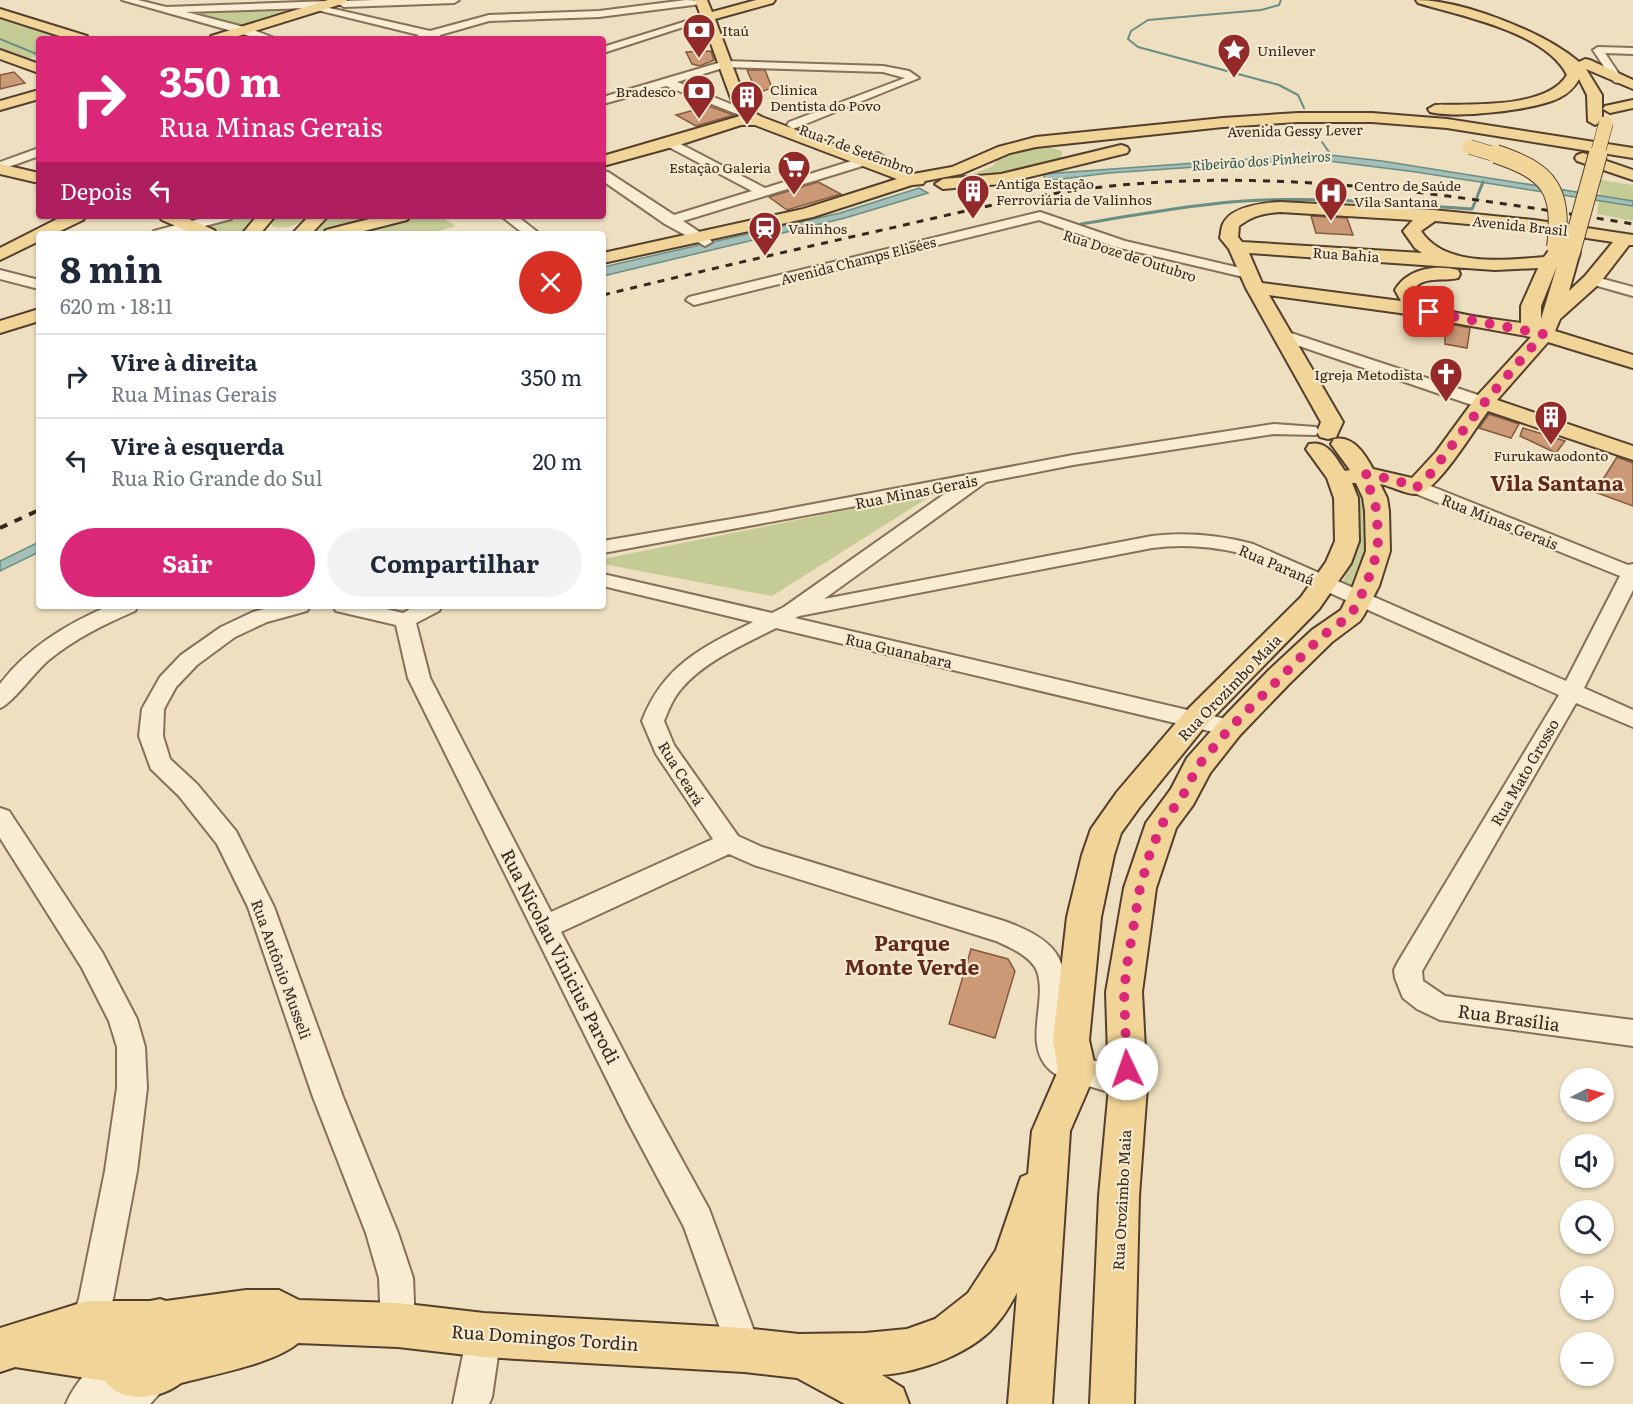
<!DOCTYPE html>
<html lang="pt">
<head>
<meta charset="utf-8">
<style>
	body { margin:0; font-family:Literata,serif; background:#f2f2f3; color:#1f2937; height:100vh; display:flex; flex-direction:column; font-size:22px; white-space:nowrap }
	* { box-sizing:border-box; margin:0 }
	p { font-size:20px; color:#747a83 }
	.icon { flex:none; width:33px; height:33px; fill:none; stroke:currentColor; stroke-width:2; stroke-linecap:round; stroke-linejoin:round }
	.map { position:relative; flex:1; overflow:hidden }
	.panel { position:absolute; left:36px; top:231px; width:570px; height:378px; display:flex; flex-direction:column; background:#fff; border-radius:6px; box-shadow:0 2px 4px #0004 }
	.panel>* { flex:none }
	.hud { position:absolute; left:36px; top:36px; width:570px; height:183px; border-radius:6px; box-shadow:0 2px 4px #0004; background:#db2777; color:#fff; overflow:hidden }
	.needle { width:39px; rotate:84deg }
	.controls { position:absolute; left:1560px; top:1068px; display:grid; gap:12px }
	.controls a { display:grid; place-items:center; width:54px; height:54px; border-radius:50%; background:#fff; box-shadow:0 2px 4px #0004; font-size:30px }
	.pin { position:absolute; display:grid; place-items:center; width:51px; height:51px; color:#fff; margin:-26px; border-radius:12px; box-shadow:0 3px 9px #0006 }
	.me { position:absolute; width:66px; margin:-33px; rotate:357deg; stroke-linejoin:round; filter:drop-shadow(0 0 4px #0008) }
	.turn { display:flex; align-items:center; gap:21px; height:126px; padding:0 24px; font-size:27px }
	.turn .icon { width:78px; height:78px; stroke-width:2.5 }
	.turn b { display:block; font-size:42px; line-height:51px }
	.then { display:flex; align-items:center; height:57px; padding:0 24px; background:#0003; gap:12px; font-size:22px }
	.round { display:grid; place-items:center; flex:none; width:63px; height:63px; border-radius:32px; background:#f2f2f3 }
	.summary { display:flex; align-items:center; justify-content:space-between; height:102px; padding:0 24px }
	h1 { font-size:36px; font-weight:700; line-height:45px }
	.cta { display:flex; gap:12px; margin-top:auto; padding:12px 24px }
	.cta a { flex:1; height:69px; border-radius:36px; background:#db2777; color:#fff; font-size:24px; font-weight:700; line-height:69px; text-align:center }
	.cta a+a { background:#f2f2f3; color:#1f2937 }
	ul { padding:0; list-style:none }
	li { display:flex; align-items:center; gap:18px; height:84px; padding:0 24px; border-top:2px solid #e0e1e3 }
	li div { flex:1 }
	li b { display:block; font-size:22px }
	li em { font-style:normal }
	.map>svg:first-child { display:block }
	.green { fill:#c5cb94 }
	.water { fill:#a3bfb7; stroke:#6a8d84; stroke-width:1.5 }
	.lines { fill:none; stroke-linecap:round; stroke-linejoin:round }
	.stream-far1 { stroke:#6a8d84; stroke-width:2 }
	.stream { stroke:#6a8d84; stroke-width:3 }
	.building { fill:#cb9976; stroke:#855a3e; stroke-width:1.5 }
	.minor-casing { stroke:#867058; stroke-width:4 }
	.major-casing { stroke:#543e2d; stroke-width:4 }
	.minor { fill:#f8edd3; fill-rule:evenodd }
	.major { fill:#f1d497; fill-rule:evenodd }
	.rail-far1 { stroke:#36281c; stroke-width:3; stroke-dasharray:7 7; stroke-linecap:butt }
	.rail { stroke:#36281c; stroke-width:4; stroke-dasharray:8 8; stroke-linecap:butt }
	.major-bridge-far1-casing { stroke:#543e2d; stroke-width:15; stroke-linecap:butt }
	.major-bridge-casing { stroke:#543e2d; stroke-width:20; stroke-linecap:butt }
	.major-bridge-far1 { stroke:#f1d497; stroke-width:14 }
	.major-bridge { stroke:#f1d497; stroke-width:18 }
	.route { stroke:#db2777; stroke-width:10; stroke-dasharray:0 18 }
	.labels { text-anchor:middle; dominant-baseline:central; stroke-width:4.5; stroke-linejoin:round; paint-order:stroke }
	.far-poi-label { font-size:14px; fill:#36281c; stroke:#f5eacf; text-anchor:start }
	.far-street-label { font-size:14px; fill:#36281c; stroke:#f5eacf }
	.far-water-label { font-size:14px; font-style:italic; fill:#2c5552; stroke:#f5eacf }
	.street-label { font-size:15px; fill:#36281c; stroke:#f5eacf }
	.near-street-label { font-size:18px; fill:#36281c; stroke:#f5eacf }
	.district-label { font-size:21px; font-weight:bold; fill:#622a1c; stroke:#f5eacf }
	.near-quarter-label { font-size:21px; font-weight:bold; fill:#622a1c; stroke:#f5eacf }
</style>
</head>
<body>
<div class="map">
<svg width="1633" height="1404" viewBox="0 0 1633 1404">
	<rect width="100%" height="100%" fill="#eddfc0"/>
	<g class="green">
		<polygon points="304,8 244,26 188,13 189,12"/>
		<polygon points="0,15 66,39 39,39 39,55 28,59 0,48"/>
		<path d="M1046 146 1062 151V157C1030 174 986 176 951 178L970 175 993 166 1001 155 1013 150Z"/>
		<polygon points="1601,180 1633,185 1633,221 1597,214"/>
		<polygon points="235,216 259,216 244,234 224,234 206,225"/>
		<path d="M277 216H311C297 225 290 229 273 227L271 223Z"/>
		<polygon points="325,216 373,216 315,234 308,234"/>
		<polygon points="410,216 440,216 456,226 428,234 346,234"/>
		<polygon points="1353,482 1360,484 1370,525 1370,550 1356,589 1342,584 1358,545 1354,505 1349,485 1353,485"/>
		<polygon points="937,492 772,596 603,564 603,559"/>
	</g>
	<g class="water">
		<polygon points="1321,154 1382,161 1633,201 1633,206 1416,172 1313,159 1109,173 1046,181 1043,174"/>
		<polygon points="919,188 928,193 845,218 603,276 603,267 840,213"/>
		<polygon points="39,542 39,552 0,571 0,561"/>
	</g>
	<g class="lines">
		<g class="stream-far1">
			<polyline points="1281,0 1279,5 1261,10 1148,20 1131,31 1128,39 1138,47 1279,85 1298,95 1304,108"/>
			<polyline points="0,39 39,55"/>
			<polyline points="1322,142 1331,155"/>
		</g>
		<g class="stream">
			<polyline points="1477,197 1483,182"/>
			<path d="M1081 224C1135 215 1189 205 1244 201 1320 196 1396 204 1472 209L1476 200"/>
		</g>
	</g>
	<g class="building">
		<polygon points="711,51 714,60 700,66 692,64 686,52"/>
		<polygon points="747,70 765,70 772,88 757,93"/>
		<polygon points="14,72 25,83 0,89 0,75"/>
		<polygon points="709,106 734,115 696,126 676,115"/>
		<polygon points="818,182 841,194 787,210 769,197"/>
		<polygon points="1311,216 1347,218 1353,235 1316,233"/>
		<polygon points="1445,323 1470,328 1467,348 1445,344"/>
		<polygon points="1489,414 1519,424 1511,438 1479,428"/>
		<polygon points="1523,428 1565,441 1556,453 1520,436"/>
		<polygon points="1617,457 1633,463 1633,506 1595,492"/>
		<polygon points="971,949 1008,959 1015,971 995,1038 949,1024"/>
	</g>
	<g class="lines">
		<g class="minor-casing">
			<g id="minor">
				<polygon points="122,0 138,0 166,7 330,1 335,4 333,6 325,7 430,31 489,15 599,11 686,0 706,1 701,4 599,17 489,21 440,35 440,38 436,39 413,39 419,35 309,8 186,12 248,28 277,39 260,39"/>
				<polygon points="375,0 459,0 454,3 344,7 339,4 344,1"/>
				<polygon points="703,16 711,18 603,53 603,47"/>
				<polygon points="1598,47 1633,48 1633,54 1605,53 1623,80 1622,82 1618,83 1614,82 1593,50"/>
				<polygon points="725,61 883,66 909,71 919,78 793,129 787,125 789,122 905,78 883,72 726,67 677,82 750,112 750,116 742,116 666,86 603,104 603,97"/>
				<polygon points="671,139 765,188 874,154 878,153 884,157 882,160 683,221 710,239 712,242 705,246 665,224 603,181 603,171 608,172 674,215 752,191 667,146 665,143"/>
				<polygon points="39,148 39,156 0,170 0,162"/>
				<polygon points="1040,212 1125,241 1253,271 1255,274 1248,278 1116,247 1039,220 694,305 686,300 689,297"/>
				<polygon points="210,216 233,216 231,219 175,234 152,234 154,231"/>
				<polygon points="501,216 517,216 540,234 524,234"/>
				<polygon points="0,270 39,280 39,289 0,279"/>
				<polygon points="1592,276 1633,287 1633,296 1587,283 1585,280"/>
				<polygon points="1282,330 1490,399 1492,403 1490,407 1478,407 1276,338 1274,335 1276,332"/>
				<path d="M1274 424 1316 427 1319 431 1316 435 1274 434 1073 465 986 482 824 599 1152 536C1187 532 1219 535 1253 544L1566 681 1620 576 1409 491 1407 487 1409 483H1423L1628 565 1633 564V590L1584 688 1633 710V727L1576 703 1422 971 1423 981 1445 996 1633 1020V1046L1440 1020 1417 1009 1403 998 1395 978 1394 970 1398 962 1559 695 1240 553C1210 546 1182 544 1152 548L799 616 795 618 1230 720 1238 722 1241 728 1238 734 1230 736 776 628C745 644 705 661 682 688 673 698 669 709 664 721L674 745 738 836 762 847 1004 921C1087 950 1058 982 1067 1048L1079 1057 1109 1064 1138 1077 1143 1087 1138 1097 1128 1101C1119 1097 1111 1092 1102 1090 1085 1084 1065 1083 1050 1070 1022 1045 1048 1001 1037 971 1031 956 1009 947 996 941L754 865 729 854 561 932 649 1100 709 1209 761 1350 756 1362 744 1367 732 1362 684 1227 627 1120 408 678 396 625 336 611 333 606H373L403 613 415 606H442L439 611 416 623 430 678 551 912 713 839 656 754 642 721C663 666 702 647 753 622L603 586V574L772 613 784 607 953 488 603 553V541L755 515 1073 455Z"/>
				<path d="M109 606H138L135 611C105 624 76 638 50 659 36 670 12 704 0 708V684C27 648 68 623 109 606Z"/>
				<polygon points="275,606 310,606 307,611 267,622 235,637 197,665 176,687 164,709 163,736 170,759 197,784 236,831 274,907 343,1097 398,1233 413,1278 415,1325 410,1337 398,1342 386,1337 381,1325 379,1278 366,1233 313,1097 248,907 217,844 179,796 151,769 139,736 142,709 160,677 181,655 221,627 253,612"/>
				<polygon points="0,808 9,811 102,952 137,1019 145,1047 147,1088 137,1171 113,1299 97,1341 85,1346 73,1341 68,1329 79,1299 105,1171 117,1088 117,1047 109,1021 82,968 0,838"/>
				<polygon points="484,1318 496,1323 501,1335 492,1397 489,1404 453,1404 467,1335 472,1323"/>
				<path d="M120 1347 132 1352 137 1364 135 1369 149 1362 161 1368 167 1380 161 1392 150 1404H66C75 1382 98 1356 120 1347Z"/>
			</g>
		</g>
		<g class="major-casing">
			<g id="major">
				<polygon points="328,0 347,0 345,3 229,39 210,39 211,36"/>
				<polygon points="695,0 707,0 712,12 756,0 775,0 773,3 715,19 749,110 762,117 913,174 952,167 998,147 1036,137 1223,118 1298,113 1372,113 1447,119 1633,148 1633,158 1447,128 1372,122 1298,122 1223,127 1036,147 1010,153 961,174 925,181 923,184 912,185 813,217 603,263 603,253 803,209 897,179 755,125 741,125 676,146 603,166 603,156 740,116 736,112"/>
				<path d="M1416 0C1462 0 1544 32 1579 62L1585 59 1590 60 1633 80V89L1586 69 1602 95V121L1595 125 1588 121 1587 95 1579 79C1574 88 1569 93 1559 98 1535 110 1456 119 1430 112L1428 109 1435 105C1470 104 1547 109 1567 75 1546 32 1461 16 1418 3Z"/>
				<polygon points="0,9 87,36 88,39 69,39 0,17"/>
				<polygon points="0,50 39,64 39,73 0,59"/>
				<polygon points="39,90 39,99 0,110 0,101"/>
				<polygon points="1633,100 1633,108 1610,113 1603,109 1605,106"/>
				<polygon points="1121,145 1127,147 1129,150 1127,153 1001,184 943,189 935,184 943,179 1001,174"/>
				<polygon points="1583,153 1633,170 1633,180 1577,161 1575,158 1577,155"/>
				<polygon points="0,164 39,173 39,183 0,174"/>
				<path d="M1280 202 1433 210 1534 220 1633 235V245H1629L1599 284 1560 319 1555 331 1633 355V368L1548 342 1497 400 1633 446V460L1488 411C1475 428 1436 494 1416 494 1404 494 1392 486 1380 484L1387 498 1389 511 1390 551 1379 586 1364 615 1360 621 1332 642 1289 684 1240 735 1210 773 1193 805 1176 828 1156 888 1142 992 1147 1087 1139 1196 1134 1404H1090L1099 1196 1109 1087 1106 992 1124 888 1146 823 1171 789 1187 758 1220 721 1269 670 1312 630 1341 610 1353 586 1366 551 1365 511 1363 498 1356 483H1352L1358 498 1359 541 1351 563 1319 609 1206 725 1139 808 1121 833 1114 855 1101 917 1089 1040 1096 1071 1070 1131 1052 1404H1008L1017 1293C1011 1303 1006 1313 999 1321 975 1353 920 1372 882 1375L903 1388 909 1404H845L797 1378 744 1372 484 1357 398 1347 298 1343C273 1364 214 1374 181 1383 159 1400 121 1404 105 1381L15 1367 0 1372V1328L87 1301H150L160 1299 166 1301 246 1290H279L299 1300 398 1303 484 1313 744 1328 799 1334 865 1333 907 1329 935 1319 968 1293 996 1250 1021 1177 1028 1174 1032 1131 1058 1071 1053 1040 1067 917 1082 855 1091 829 1117 792 1186 711 1301 597 1326 562 1335 541 1334 498 1327 478 1306 449 1309 444C1328 440 1335 457 1345 471L1350 470 1331 444 1334 439C1353 435 1365 454 1373 469L1412 478 1436 452 1477 396 1531 337 1400 313 1269 295 1343 422 1336 437 1328 439 1320 437 1317 432 1321 422 1246 288 1229 249 1220 238C1221 234 1221 228 1223 224 1231 206 1264 203 1280 202ZM1280 212 1413 220 1403 231 1415 248 1422 253 1242 242 1238 237 1239 226C1252 216 1264 213 1280 212ZM1435 221 1534 230 1613 242 1585 276 1569 291 1580 252 1577 248 1568 247 1560 243 1554 244 1544 257C1506 260 1445 268 1421 231ZM1249 253 1495 270 1538 268 1521 306V323C1496 319 1424 314 1413 290 1424 275 1442 282 1458 278L1460 274 1458 270C1435 264 1407 269 1395 290L1401 301 1262 283ZM1557 266 1541 319V306Z"/>
				<polygon points="63,216 86,216 83,220 54,234 39,234 39,241 0,260 0,248"/>
				<polygon points="159,216 182,216 214,230 217,234 194,234 162,220"/>
				<polygon points="257,216 275,216 260,234 242,234"/>
				<polygon points="309,216 328,216 311,234 292,234"/>
				<polygon points="381,216 410,216 407,220 352,234 323,234 326,230"/>
				<polygon points="39,309 39,321 0,333 0,321"/>
			</g>
		</g>
		<use href="#minor" class="minor"/>
		<use href="#major" class="major"/>
		<path class="rail-far1" d="M603 295C702 271 801 248 900 226 969 210 1040 193 1111 186 1286 168 1461 196 1633 224"/>
		<polyline class="rail" points="0,528 39,510"/>
		<g class="major-bridge-far1-casing">
			<g id="major-bridge-far1">
				<polyline points="1470,147 1500,156"/>
				<polyline points="1597,156 1606,123"/>
			</g>
		</g>
		<g class="major-bridge-casing">
			<g id="major-bridge">
				<path d="M1496 154C1550 172 1563 190 1556 247"/>
				<polyline points="1571,252 1598,154"/>
			</g>
		</g>
		<use href="#major-bridge-far1" class="major-bridge-far1"/>
		<use href="#major-bridge" class="major-bridge"/>
	</g>
	<g class="lines">
		<polyline class="route" points="1127,1069 1124,992 1127,965 1140,888 1150,853 1162,824 1182,797 1198,766 1230,728 1322,636 1351,615 1366,586 1378,550 1377,511 1365,474 1396,480 1416,488 1428,477 1484,403 1543,334 1429,312"/>
	</g>
	<defs>
		<g id="bank-pin" transform="scale(1.725)"><path d="M0 17L-7.5 6A9.5 9.5 0 1 1 7.5 6Z" fill="#94292a" stroke="#f5eacf"/><path d="M-6-4H6V4H-6ZM0-2.3a2.3 2.3 0 1 0 0 4.6a2.3 2.3 0 1 0 0-4.6Z" fill="#fff"/></g>
		<g id="sight-pin" transform="scale(1.725)"><path d="M0 17L-7.5 6A9.5 9.5 0 1 1 7.5 6Z" fill="#94292a" stroke="#f5eacf"/><path d="M0-6L1.8-2.2L6-1.7L2.9 1.2L3.7 5.4L0 3.3L-3.7 5.4L-2.9 1.2L-6-1.7L-1.8-2.2Z" fill="#fff"/></g>
		<g id="building-pin" transform="scale(1.725)"><path d="M0 17L-7.5 6A9.5 9.5 0 1 1 7.5 6Z" fill="#94292a" stroke="#f5eacf"/><path d="M-4-6H4V6H1V3H-1V6H-4ZM-2.5-4.3h1.7v1.8h-1.7ZM.8-4.3h1.7v1.8H.8ZM-2.5-1h1.7V.8h-1.7ZM.8-1h1.7V.8H.8Z" fill="#fff"/></g>
		<g id="supermarket-pin" transform="scale(1.725)"><path d="M0 17L-7.5 6A9.5 9.5 0 1 1 7.5 6Z" fill="#94292a" stroke="#f5eacf"/><path d="M-6-5.5h2.5l.6 2H6L4.5 2H-2.5L-4.4-4H-6ZM-1.5 3.2a1.3 1.3 0 1 0 .1 0ZM3 3.2a1.3 1.3 0 1 0 .1 0Z" fill="#fff"/></g>
		<g id="hospital-pin" transform="scale(1.725)"><path d="M0 17L-7.5 6A9.5 9.5 0 1 1 7.5 6Z" fill="#94292a" stroke="#f5eacf"/><path d="M-5-5h3v3.5h4V-5h3V5h-3V1.5h-4V5h-3Z" fill="#fff"/></g>
		<g id="station-pin" transform="scale(1.725)"><path d="M0 17L-7.5 6A9.5 9.5 0 1 1 7.5 6Z" fill="#94292a" stroke="#f5eacf"/><path d="M-3-6H3Q5-6 5-4V2Q5 4 3 4L4.5 6H3L1.5 4h-3L-3 6H-4.5L-3 4Q-5 4-5 2V-4Q-5-6-3-6ZM-3.5-4v3h7v-3ZM-3.5 1v1.5H-2V1ZM2 1v1.5H3.5V1Z" fill="#fff"/></g>
		<g id="church-pin" transform="scale(1.725)"><path d="M0 17L-7.5 6A9.5 9.5 0 1 1 7.5 6Z" fill="#94292a" stroke="#f5eacf"/><path d="M-1.2-6h2.4v3.5h3.3v2.4h-3.3V6h-2.4V-.1h-3.3v-2.4h3.3Z" fill="#fff"/></g>
	</defs>
	<g fill-rule="evenodd">
		<use href="#bank-pin" x="699" y="30"/>
		<use href="#sight-pin" x="1234" y="50"/>
		<use href="#bank-pin" x="699" y="91"/>
		<use href="#building-pin" x="747" y="97"/>
		<use href="#supermarket-pin" x="794" y="167"/>
		<use href="#building-pin" x="973" y="191"/>
		<use href="#hospital-pin" x="1331" y="193"/>
		<use href="#station-pin" x="765" y="228"/>
		<use href="#church-pin" x="1446" y="374"/>
		<use href="#building-pin" x="1551" y="417"/>
	</g>
	<g class="labels">
		<g class="far-poi-label">
			<text x="722" y="30">Itaú</text>
			<text x="1257" y="50">Unilever</text>
			<text x="770" y="89">Clinica<tspan x="770" dy="16">Dentista do Povo</tspan></text>
			<text x="676" y="91" text-anchor="end">Bradesco</text>
			<text x="771" y="167" text-anchor="end">Estação Galeria</text>
			<text x="996" y="183">Antiga Estação<tspan x="996" dy="16">Ferroviária de Valinhos</tspan></text>
			<text x="1354" y="185">Centro de Saúde<tspan x="1354" dy="16">Vila Santana</tspan></text>
			<text x="788" y="228">Valinhos</text>
			<text x="1423" y="374" text-anchor="end">Igreja Metodista</text>
			<text x="1551" y="455" text-anchor="middle">Furukawaodonto</text>
		</g>
		<g class="far-street-label">
			<text transform="translate(1295 130) rotate(-1)">Avenida Gessy Lever</text>
			<text transform="translate(857 149) rotate(20)">Rua 7 de Setembro</text>
			<text transform="translate(1520 225) rotate(6)">Avenida Brasil</text>
			<text transform="translate(1346 254) rotate(4)">Rua Bahia</text>
			<text transform="translate(1130 255) rotate(18)">Rua Doze de Outubro</text>
			<text transform="translate(858 260) rotate(-14)">Avenida Champs Elisées</text>
		</g>
		<g class="far-water-label">
			<text transform="translate(1261 160) rotate(-4)">Ribeirão dos Pinheiros</text>
		</g>
		<g class="street-label">
			<text transform="translate(916 491) rotate(-11)">Rua Minas Gerais</text>
			<text transform="translate(1500 521) rotate(22)">Rua Minas Gerais</text>
			<text transform="translate(1277 564) rotate(23)">Rua Paraná</text>
			<text transform="translate(899 650) rotate(13)">Rua Guanabara</text>
			<text transform="translate(1229 687) rotate(-46)">Rua Orozimbo Maia</text>
			<text transform="translate(1524 772) rotate(-60)">Rua Mato Grosso</text>
			<text transform="translate(682 773) rotate(58)">Rua Ceará</text>
			<text transform="translate(282 969) rotate(70)">Rua Antônio Musseli</text>
			<text transform="translate(1121 1200) rotate(-87)">Rua Orozimbo Maia</text>
		</g>
		<g class="near-street-label">
			<text transform="translate(561 956) rotate(63)">Rua Nicolau Vinicius Parodi</text>
			<text transform="translate(1509 1017) rotate(8)">Rua Brasília</text>
			<text transform="translate(545 1337) rotate(4)">Rua Domingos Tordin</text>
		</g>
		<g class="district-label">
			<text x="1557" y="481">Vila Santana</text>
		</g>
		<g class="near-quarter-label">
			<text x="912" y="941">Parque<tspan x="912" dy="24">Monte Verde</tspan></text>
		</g>
	</g>
</svg>
<div class="controls">
<a><svg class="needle" viewBox="-14 -14 28 28"><path d="M0-13l5 13h-10z" fill="#e53935"/><path d="M0 13l5-13h-10z" fill="#747a83"/></svg></a>
<a><svg class="icon" aria-label="sound" viewBox="0 0 24 24"><path d="M4 9h4l5-4v14l-5-4H4zM17 9q2 3 0 6"/></svg></a>
<a><svg class="icon" aria-label="search" viewBox="0 0 24 24"><circle cx="10" cy="10" r="6"/><path d="M15 15l6 6"/></svg></a>
<a>+</a>
<a>−</a>
</div>
<div class="pin" style="left:1429px;top:312px;background:#d93025"><svg class="icon" aria-label="arrive" viewBox="0 0 24 24"><path d="M6 21V4h12l-3 4 3 4H6"/></svg></div>
<svg class="me" style="left:1127px;top:1069px" viewBox="-20 -20 40 40"><circle r="19" fill="#fff"/><path d="M0-13L10 11 0 6-10 11z" fill="#db2777"/></svg>
<div class="hud">
<div class="turn"><svg class="icon" aria-label="right" viewBox="0 0 24 24"><path d="M7 20v-9h11M14 6l5 5-5 5"/></svg><div><b>350 m</b>Rua Minas Gerais</div></div>
<div class="then">Depois<svg class="icon" aria-label="left" viewBox="0 0 24 24"><path d="M17 20v-9H6M10 6l-5 5 5 5"/></svg></div>
</div>
<section class="panel">
<div class="summary"><div><h1>8 min</h1><p>620 m · 18:11</p></div><a class="round" style="background:#d93025;color:#fff"><svg class="icon" aria-label="close" viewBox="0 0 24 24"><path d="M6 6l12 12M18 6L6 18"/></svg></a></div>
<ul>
<li><svg class="icon" aria-label="right" viewBox="0 0 24 24"><path d="M7 20v-9h11M14 6l5 5-5 5"/></svg><div><b>Vire à direita</b><p>Rua Minas Gerais</p></div><em>350 m</em></li>
<li><svg class="icon" aria-label="left" viewBox="0 0 24 24"><path d="M17 20v-9H6M10 6l-5 5 5 5"/></svg><div><b>Vire à esquerda</b><p>Rua Rio Grande do Sul</p></div><em>20 m</em></li>
</ul>
<div class="cta"><a>Sair</a><a>Compartilhar</a></div>
</section>
</div>
</body>
</html>
